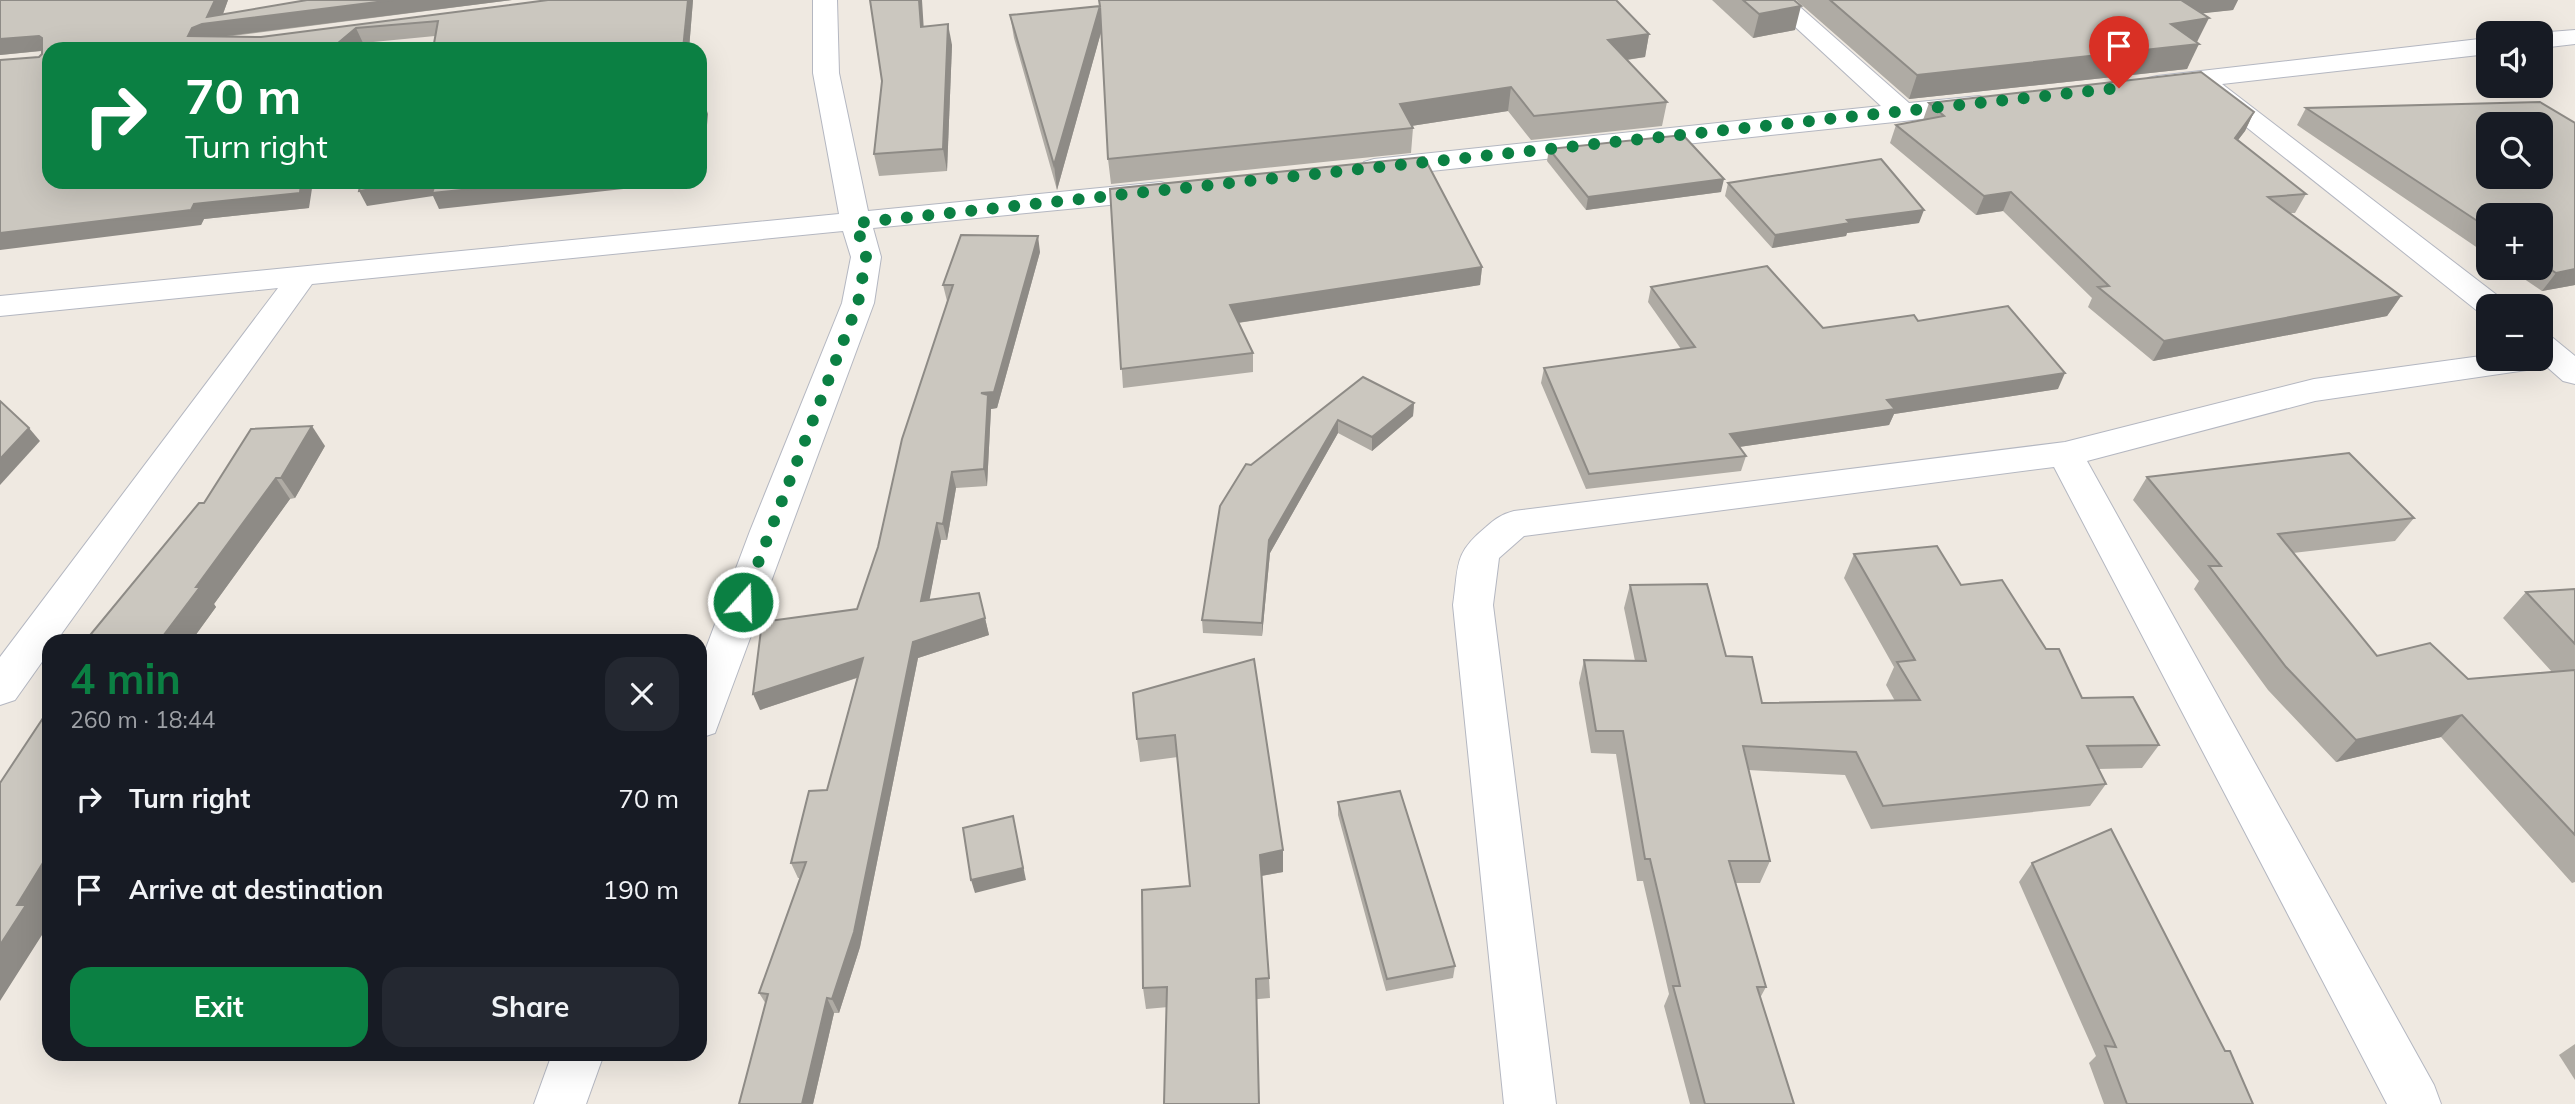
<!DOCTYPE html>
<html lang="en">
<head>
<meta charset="utf-8">
<style>
	body { margin:0; font-family:Mulish,sans-serif; background:#242831; color:#f1f3f6; height:100vh; display:flex; flex-direction:column; font-size:26px; white-space:nowrap }
	* { box-sizing:border-box; margin:0 }
	p { font-size:23px; color:#9ea1a6 }
	.icon { flex:none; width:38px; height:38px; fill:none; stroke:currentColor; stroke-width:2; stroke-linecap:round; stroke-linejoin:round }
	.map { position:relative; flex:1; overflow:hidden }
	.side { position:absolute; left:42px; top:634px; width:665px; height:427px; display:flex; flex-direction:column; background:#171b24; border-radius:21px; box-shadow:0 7px 28px #0002 }
	.side>* { flex:none }
	.banner { position:absolute; left:42px; top:42px; width:665px; height:147px; border-radius:21px; box-shadow:0 7px 28px #0002; background:#0b8043; color:#fff; overflow:hidden }
	.fabs { position:absolute; left:2476px; top:21px; display:grid; gap:14px }
	.fabs a { display:grid; place-items:center; width:77px; height:77px; border-radius:14px; background:#171b24; box-shadow:0 7px 28px #0002; font-size:35px }
	.pin { position:absolute; display:grid; place-items:center; width:60px; height:60px; color:#fff; margin:-72px -30px; border-radius:50% 50% 50% 0; rotate:-45deg; box-shadow:0 0 7px #0007 }
	.pin .icon { rotate:45deg }
	.me { position:absolute; width:77px; margin:-38px; rotate:20deg; stroke-linejoin:round; filter:drop-shadow(0 0 5px #0008) }
	.turn { display:flex; align-items:center; gap:24px; height:147px; padding:0 28px; font-size:32px }
	.turn .icon { width:91px; height:91px; stroke-width:2.5 }
	.turn b { display:block; font-size:49px; line-height:60px }
	.round { display:grid; place-items:center; flex:none; width:74px; height:74px; border-radius:21px; background:#242831 }
	.headline { display:flex; align-items:center; justify-content:space-between; height:119px; padding:0 28px }
	h1 { font-size:42px; font-weight:700; line-height:52px; color:#0b8043 }
	.primary-button { display:flex; gap:14px; margin-top:auto; padding:14px 28px }
	.primary-button a { flex:1; height:80px; border-radius:21px; background:#0b8043; color:#fff; font-size:28px; font-weight:700; line-height:80px; text-align:center }
	.primary-button a+a { background:#242831; color:#f1f3f6 }
	ul { padding:0; list-style:none }
	li { display:flex; align-items:center; gap:21px; height:91px; padding:0 28px }
	li div { flex:1 }
	li b { display:block; font-size:26px }
	li em { font-style:normal }
	.map>svg:first-child { display:block }
	.lines { fill:none; stroke-linecap:round; stroke-linejoin:round }
	.street-casing { stroke:#b4b7c1; stroke-width:2 }
	.street { fill:#fff; fill-rule:evenodd }
	.wall { fill:#afaba4; fill-rule:evenodd }
	.shaded-wall { fill:#8e8b86 }
	.building { fill:#cbc7bf; stroke:#8e8b86; stroke-width:2; fill-rule:evenodd }
	.route { stroke:#0b8043; stroke-width:12; stroke-dasharray:0 21.6 }
</style>
</head>
<body>
<div class="map">
<svg width="2575" height="1104" viewBox="0 0 2575 1104">
	<rect width="100%" height="100%" fill="#efe9e1"/>
	<g class="lines">
		<g class="street-casing">
			<g id="street">
				<polygon points="813,0 837,0 839,73 868,211 1161,182 1171,185 1176,191 1171,197 1161,200 873,228 881,257 874,303 715,733 700,738 700,664 750,531 842,303 851,257 843,231 312,284 57,640 49,640 49,652 15,700 0,705 0,657 278,288 0,316 0,296 839,214 813,73"/>
				<polygon points="1766,0 1792,0 1909,103 1979,96 1988,98 1992,104 1988,110 1979,112 1904,121 1374,177 1364,174 1360,168 1364,162 1374,159 1881,106"/>
				<polygon points="2575,30 2575,44 2541,48 2541,33 2538,33"/>
				<polygon points="2488,38 2488,54 2222,84 2502,299 2507,306 2488,306 2488,315 2480,313 2196,87 2157,92 2148,90 2144,84 2148,78 2157,76"/>
				<path d="M2541 335 2553 338 2575 356V384L2563 381 2547 367 2315 401 2087 461 2434 1085 2441 1104H2387L2054 467 1524 536 1499 558 1493 605 1556 1104H1504L1453 605C1459 565 1453 554 1486 527 1495 519 1502 514 1514 511L2065 442 2314 379 2488 355V359H2541Z"/>
				<polygon points="552,1054 604,1054 586,1104 534,1104"/>
			</g>
		</g>
		<use href="#street" class="street"/>
	</g>
	<g class="wall">
		<polygon points="0,0 228,0 223,14 307,0 512,0 225,37 261,37 548,0 693,0 689,49 433,49 435,36 363,43 356,49 49,49 309,208 204,219 201,225 39,57 42,54 42,51 0,55"/>
		<polygon points="1712,0 1794,0 1795,30 1753,38"/>
		<polygon points="1796,0 2238,0 2233,10 2201,13 2197,42 2187,69 1909,99"/>
		<polygon points="1010,15 1649,34 1645,57 1627,60 1667,102 1662,126 1531,140 1508,111 1411,126 1413,128 1411,153 1111,184 1108,159 1101,32 1057,190 1014,38"/>
		<polygon points="924,27 952,45 947,171 879,176 874,154"/>
		<path d="M2540 102 2575 123V285L2542 291 2508 268H2541V215H2488V255L2297 125 2306 108ZM2488 124H2541V177H2488Z"/>
		<polygon points="1929,103 2254,112 2245,131 2238,140 2306,194 2295,213 2290,213 2401,296 2387,316 2153,361 2088,307 2092,298 2003,211 1976,215 1890,143 1896,125 1923,120"/>
		<polygon points="1549,149 1721,192 1586,210 1547,161"/>
		<polygon points="1728,183 1919,223 1847,233 1846,236 1772,248 1725,196"/>
		<polygon points="1110,189 1482,267 1480,285 1238,323 1253,353 1253,372 1123,388"/>
		<polygon points="1040,252 997,408 991,409 987,486 956,488 947,540 941,540 929,600 979,593 989,635 918,658 860,947 839,1013 834,1013 813,1104 739,1104 766,1004 759,993 801,878 798,878 791,863 827,790 857,678 760,710 857,609 878,547 947,301 943,285"/>
		<polygon points="1651,287 1823,328 1918,321 2058,389 1894,414 1889,425 1739,447 1746,456 1741,471 1586,489 1541,383 1544,368 1681,349 1648,302"/>
		<polygon points="1363,377 1414,403 1413,416 1372,451 1338,433 1270,553 1262,636 1203,633 1202,620 1251,465"/>
		<polygon points="325,446 295,498 290,499 214,604 216,607 192,640 86,640 204,503"/>
		<polygon points="2147,477 2414,518 2395,541 2293,553 2377,656 2468,679 2552,672 2503,618 2526,592 2575,589 2575,882 2572,883 2441,737 2336,762 2268,690 2194,589 2199,581 2133,500"/>
		<polygon points="1854,554 1961,585 2046,649 2082,698 2159,745 2142,768 2098,769 2106,784 2090,806 1871,829 1845,775 1748,770 1770,861 1760,883 1735,883 1766,987 1760,998 1794,1104 1690,1104 1664,1006 1669,994 1643,881 1637,881 1616,754 1591,753 1579,683 1584,660 1635,661 1624,608 1630,585 1726,656 1762,703 1895,701 1886,685 1894,667 1844,578"/>
		<polygon points="1254,659 1283,872 1262,876 1269,978 1270,998 1146,1009 1143,988 1190,886 1178,757 1140,762 1137,739"/>
		<polygon points="1338,802 1455,966 1453,978 1386,991 1338,815"/>
		<polygon points="2032,863 2253,1104 2104,1104 2089,1063 2096,1056 2019,882"/>
		<polygon points="2575,1044 2575,1080 2559,1055"/>
	</g>
	<g class="shaded-wall">
		<polygon points="215,0 228,0 220,22 393,0 512,0 211,38 188,36 192,28 207,17"/>
		<polygon points="688,0 693,0 689,49 683,49"/>
		<polygon points="919,0 922,0 925,48 921,27"/>
		<polygon points="2169,0 2238,0 2233,10 2161,18"/>
		<polygon points="1100,6 1102,29 1057,190 1054,165"/>
		<polygon points="1801,6 1795,30 1753,38 1759,14"/>
		<polygon points="2209,18 2197,42 2159,47 2171,24"/>
		<polygon points="948,24 952,45 947,171 943,149"/>
		<polygon points="356,28 363,43 356,49 331,49"/>
		<polygon points="1649,34 1645,57 1604,63 1608,40"/>
		<polygon points="39,36 49,50 0,55 0,39"/>
		<polygon points="2199,44 2187,69 1909,99 1917,75"/>
		<polygon points="1511,87 1508,111 1398,128 1400,104"/>
		<polygon points="703,99 708,114 702,180 700,181 700,132"/>
		<polygon points="2254,112 2245,131 2225,157 2235,138"/>
		<polygon points="1724,179 1721,192 1586,210 1588,197"/>
		<polygon points="301,182 313,182 309,208 204,219 201,225 0,250 0,233 194,204"/>
		<polygon points="417,182 688,182 439,209 433,196 367,206 359,191"/>
		<polygon points="2011,192 2003,211 1976,215 1984,196"/>
		<polygon points="1924,210 1919,223 1847,233 1846,236 1772,248 1775,235 1847,220"/>
		<polygon points="1038,236 1040,252 997,408 991,409 987,486 984,469 981,393"/>
		<polygon points="1482,267 1480,285 1230,324 1230,305"/>
		<polygon points="2575,269 2575,285 2542,291 2556,273"/>
		<polygon points="2401,296 2387,316 2153,361 2164,341"/>
		<polygon points="2065,373 2058,389 1894,414 1889,425 1725,449 1730,434 1887,400"/>
		<polygon points="1414,403 1413,416 1372,451 1372,437"/>
		<polygon points="1338,420 1338,433 1270,553 1262,636 1262,623 1269,540"/>
		<polygon points="312,426 325,446 295,498 281,478"/>
		<polygon points="29,428 40,441 0,485 0,459"/>
		<polygon points="952,472 956,488 947,540 943,524"/>
		<polygon points="276,478 290,499 214,604 216,607 192,640 160,640 196,587"/>
		<polygon points="937,523 941,540 926,618 921,601"/>
		<polygon points="985,618 989,635 918,658 860,947 839,1013 832,999 913,642"/>
		<polygon points="863,658 868,674 760,710 753,694"/>
		<polygon points="2462,715 2441,737 2336,762 2356,740"/>
		<polygon points="1013,816 1026,880 975,893 971,880"/>
		<polygon points="1283,850 1283,872 1260,876 1260,855"/>
		<polygon points="49,853 49,909 43,918 49,924 0,1001 0,945 17,905"/>
		<polygon points="827,998 834,1013 813,1104 802,1104"/>
	</g>
	<g class="building">
		<polygon points="0,0 215,0 207,17 307,0 393,0 202,24 192,28 188,36 261,37 548,0 688,0 683,49 433,49 438,21 356,28 331,49 49,49 49,182 301,182 300,193 194,204 191,210 0,233 0,60 39,57 42,54 42,38 39,36 0,39"/>
		<polygon points="870,0 919,0 921,27 948,24 943,149 874,154 882,81"/>
		<polygon points="1099,0 1616,0 1649,34 1608,40 1667,102 1534,116 1511,87 1400,104 1413,128 1108,159 1100,6 1054,165 1010,15 1100,6"/>
		<polygon points="1743,0 1794,0 1801,6 1759,14"/>
		<polygon points="1830,0 2181,0 2209,18 2171,24 2199,44 1917,75"/>
		<polygon points="2201,72 2254,112 2235,138 2306,194 2268,197 2401,296 2164,341 2098,287 2109,286 2011,192 1984,196 1896,125 1944,116 1929,103"/>
		<polygon points="700,99 703,99 700,132"/>
		<path d="M2540 102 2575 123V269L2556 273 2541 263V215H2488V228L2306 108ZM2488 124H2541V177H2488Z"/>
		<polygon points="1683,135 1724,179 1588,197 1549,149"/>
		<polygon points="1424,157 1482,267 1230,305 1253,353 1121,369 1110,189"/>
		<polygon points="1881,159 1924,210 1847,220 1850,223 1775,235 1728,183"/>
		<polygon points="361,182 417,182 359,191"/>
		<polygon points="436,182 539,182 432,193"/>
		<polygon points="961,235 1038,236 994,392 981,393 988,395 984,469 952,472 943,524 937,523 921,601 979,593 985,618 913,642 854,932 832,999 827,998 802,1104 739,1104 768,994 759,993 806,862 791,863 809,791 827,790 863,658 753,694 762,622 857,609 878,547 902,439 953,285 943,285"/>
		<polygon points="1767,266 1823,328 1914,315 1918,321 2008,306 2065,373 1887,400 1895,409 1730,434 1746,456 1589,474 1544,368 1695,347 1651,287"/>
		<polygon points="1363,377 1414,403 1372,437 1338,420 1269,540 1262,623 1202,620 1220,506 1246,464 1251,465"/>
		<polygon points="0,401 29,428 0,459"/>
		<polygon points="312,426 281,478 276,478 196,587 200,587 160,640 86,640 199,503 204,503 251,429"/>
		<polygon points="2349,453 2414,518 2278,534 2377,656 2430,643 2468,679 2575,670 2575,835 2462,715 2356,740 2286,667 2209,566 2221,566 2147,477"/>
		<polygon points="1937,546 1961,585 2002,580 2046,649 2059,649 2082,698 2133,697 2159,745 2087,746 2106,784 1883,806 1856,752 1743,746 1770,861 1729,861 1766,987 1757,987 1794,1104 1705,1104 1673,986 1680,986 1650,859 1645,859 1623,731 1596,731 1584,660 1646,661 1630,585 1707,584 1726,656 1752,657 1762,703 1920,700 1897,662 1915,660 1854,554"/>
		<polygon points="2575,589 2575,644 2526,592"/>
		<polygon points="1254,659 1283,850 1260,855 1269,978 1256,979 1259,1104 1164,1104 1167,987 1143,988 1142,890 1190,886 1175,735 1137,739 1133,693"/>
		<polygon points="49,709 49,853 17,905 26,905 0,945 0,783"/>
		<polygon points="1400,791 1455,966 1387,979 1338,802"/>
		<polygon points="1013,816 1023,868 971,880 963,828"/>
		<polygon points="2111,829 2225,1051 2230,1051 2253,1104 2127,1104 2105,1046 2116,1047 2032,863"/>
	</g>
	<g class="lines">
		<polyline class="route" points="743,602 858,303 866,257 856,223 2119,88"/>
	</g>
</svg>
<div class="fabs">
<a><svg class="icon" aria-label="sound" viewBox="0 0 24 24"><path d="M4 9h4l5-4v14l-5-4H4zM17 9q2 3 0 6"/></svg></a>
<a><svg class="icon" aria-label="search" viewBox="0 0 24 24"><circle cx="10" cy="10" r="6"/><path d="M15 15l6 6"/></svg></a>
<a>+</a>
<a>−</a>
</div>
<div class="pin" style="left:2119px;top:88px;background:#d93025"><svg class="icon" aria-label="arrive" viewBox="0 0 24 24"><path d="M6 21V4h12l-3 4 3 4H6"/></svg></div>
<svg class="me" style="left:743px;top:602px" viewBox="-20 -20 40 40"><circle r="17" fill="#0b8043" stroke="#fff" stroke-width="3"/><path d="M0-11L8 9 0 5-8 9z" fill="#fff"/></svg>
<div class="banner">
<div class="turn"><svg class="icon" aria-label="right" viewBox="0 0 24 24"><path d="M7 20v-9h11M14 6l5 5-5 5"/></svg><div><b>70 m</b>Turn right</div></div>
</div>
<section class="side">
<div class="headline"><div><h1>4 min</h1><p>260 m · 18:44</p></div><a class="round"><svg class="icon" aria-label="close" viewBox="0 0 24 24"><path d="M6 6l12 12M18 6L6 18"/></svg></a></div>
<ul>
<li><svg class="icon" aria-label="right" viewBox="0 0 24 24"><path d="M7 20v-9h11M14 6l5 5-5 5"/></svg><div><b>Turn right</b></div><em>70 m</em></li>
<li><svg class="icon" aria-label="arrive" viewBox="0 0 24 24"><path d="M6 21V4h12l-3 4 3 4H6"/></svg><div><b>Arrive at destination</b></div><em>190 m</em></li>
</ul>
<div class="primary-button"><a>Exit</a><a>Share</a></div>
</section>
</div>
</body>
</html>
